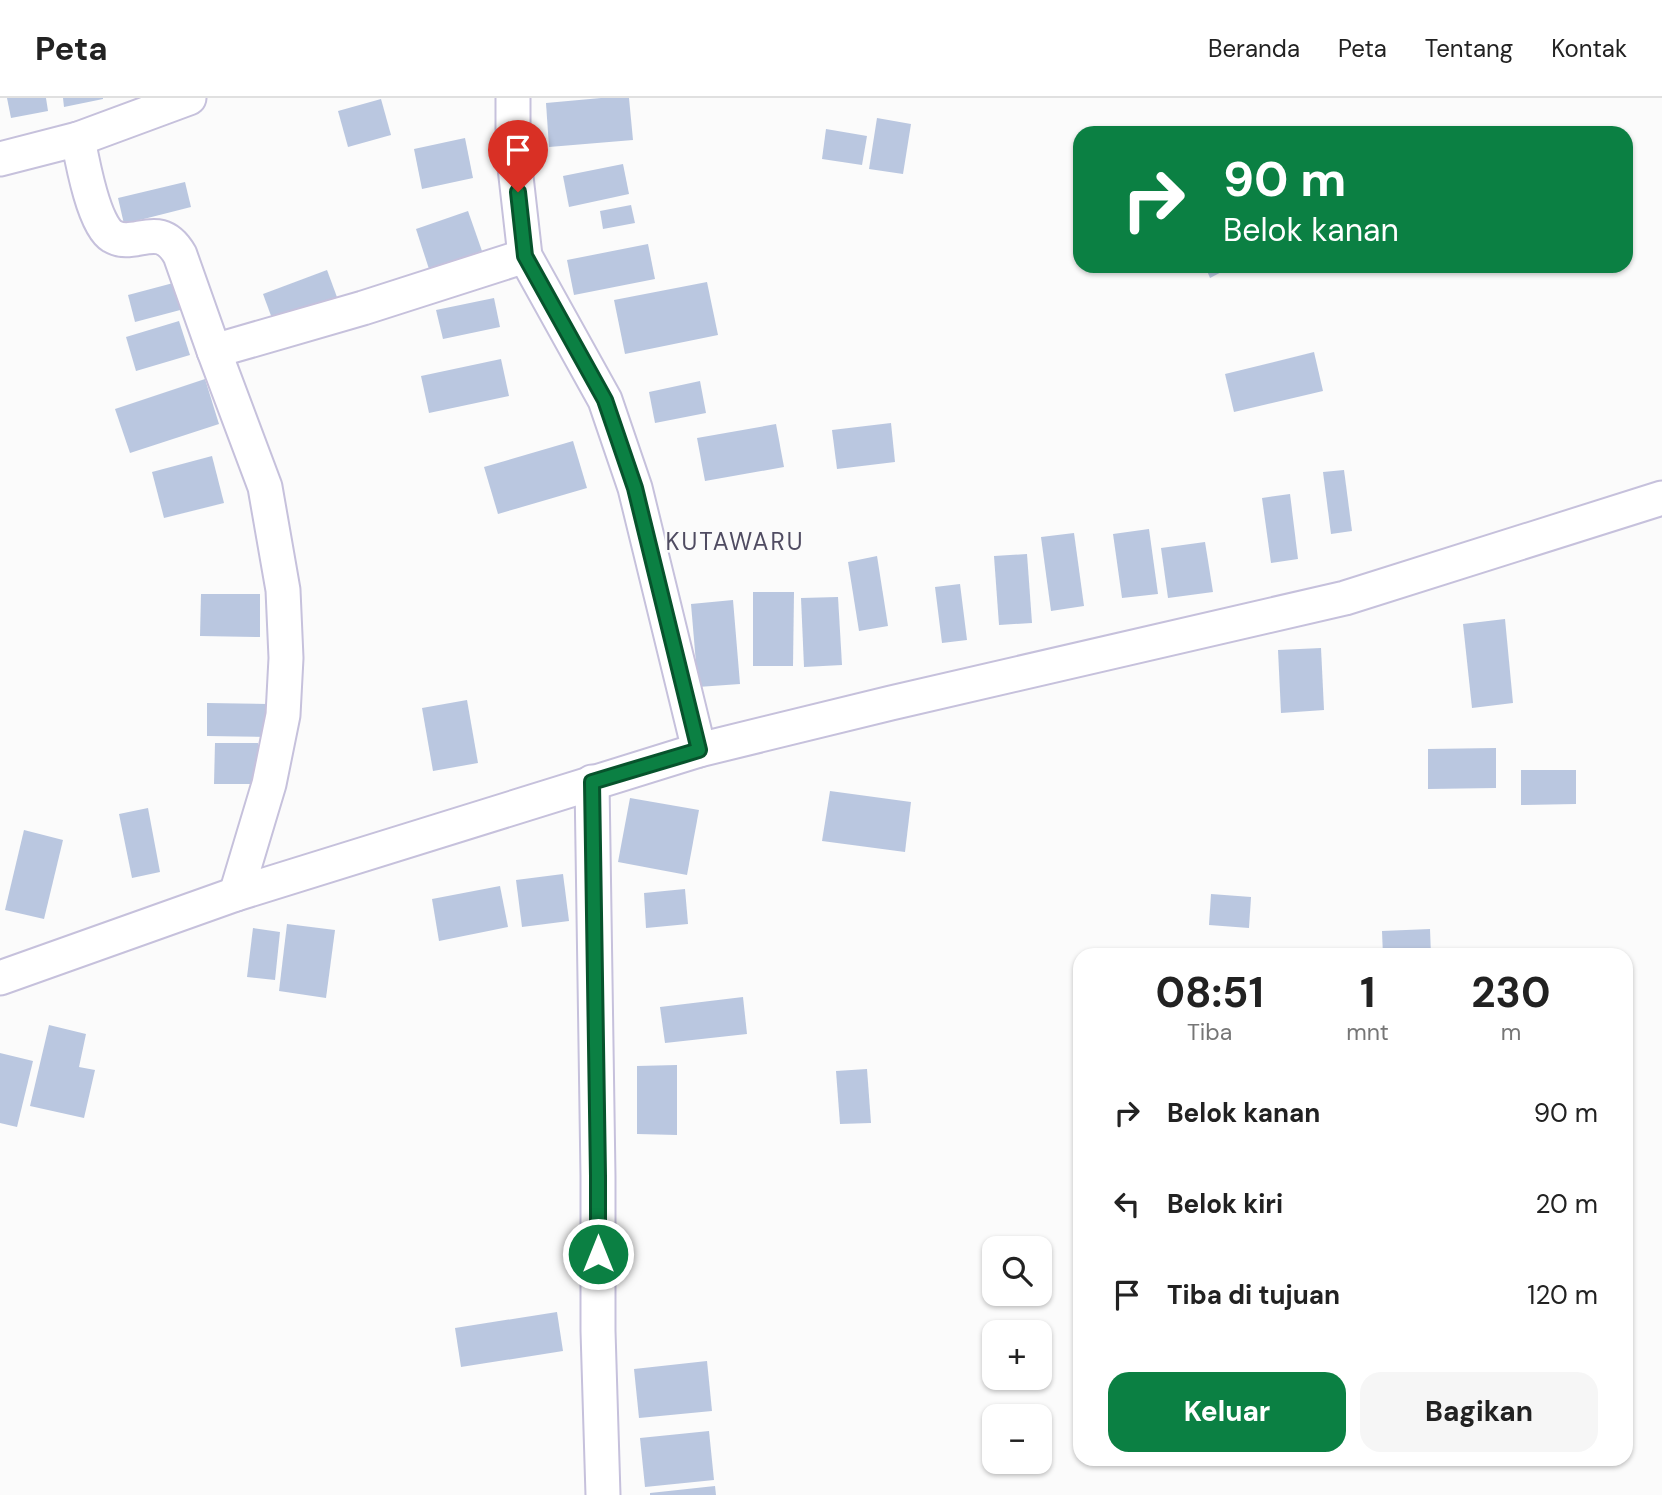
<!DOCTYPE html>
<html lang="id">
<head>
<meta charset="utf-8">
<style>
	body { margin:0; font-family:"DM Sans",sans-serif; background:#f6f6f6; color:#222; height:100vh; display:flex; flex-direction:column; font-size:26px; white-space:nowrap }
	* { box-sizing:border-box; margin:0 }
	p { font-size:23px; color:#767676 }
	.icon { flex:none; width:38px; height:38px; fill:none; stroke:currentColor; stroke-width:2; stroke-linecap:round; stroke-linejoin:round }
	.map { position:relative; flex:1; overflow:hidden }
	.panel { position:absolute; left:1073px; top:850px; width:560px; height:518px; display:flex; flex-direction:column; background:#fff; border-radius:21px; box-shadow:0 2px 5px #0004 }
	.panel>* { flex:none }
	.hud { position:absolute; left:1073px; top:28px; width:560px; height:147px; border-radius:21px; box-shadow:0 2px 5px #0004; background:#0b8043; color:#fff; overflow:hidden }
	.tools { position:absolute; left:982px; top:1138px; display:grid; gap:14px }
	.tools a { display:grid; place-items:center; width:70px; height:70px; border-radius:14px; background:#fff; box-shadow:0 2px 5px #0004; font-size:35px }
	.pin { position:absolute; display:grid; place-items:center; width:60px; height:60px; color:#fff; margin:-72px -30px; border-radius:50% 50% 50% 0; rotate:-45deg; box-shadow:0 0 7px #0007 }
	.pin .icon { rotate:45deg }
	.me { position:absolute; width:77px; margin:-38px; rotate:0deg; stroke-linejoin:round; filter:drop-shadow(0 0 5px #0008) }
	.turn { display:flex; align-items:center; gap:24px; height:147px; padding:0 35px; font-size:32px }
	.turn .icon { width:91px; height:91px; stroke-width:2.5 }
	.turn b { display:block; font-size:49px; line-height:60px }
	.eta { display:flex; justify-content:space-evenly; align-items:center; height:119px; text-align:center }
	.eta b { font-size:42px; font-weight:700; line-height:49px }
	.primary-button { display:flex; gap:14px; margin-top:auto; padding:14px 35px }
	.primary-button a { flex:1; height:80px; border-radius:21px; background:#0b8043; color:#fff; font-size:28px; font-weight:700; line-height:80px; text-align:center }
	.primary-button a+a { background:#f6f6f6; color:#222 }
	ul { padding:0; list-style:none }
	li { display:flex; align-items:center; gap:21px; height:91px; padding:0 35px }
	li div { flex:1 }
	li b { display:block; font-size:26px }
	li em { font-style:normal }
	header { display:flex; align-items:center; gap:42px; box-sizing:border-box; height:98px; padding:0 35px; background:#fff; border-bottom:2px solid #e0e0e0 }
	header strong { font-size:33px }
	nav { display:flex; gap:38px; margin-inline-start:auto; font-size:24px }
	.map>svg:first-child { display:block }
	.building { fill:#bac7e0 }
	.lines { fill:none; stroke-linecap:round; stroke-linejoin:round }
	.minor-casing { stroke:#c6c1dc; stroke-width:37 }
	.minor { stroke:#fff; stroke-width:33 }
	.route-casing { stroke:#07532c; stroke-width:18 }
	.route { stroke:#0b8043; stroke-width:12 }
	.labels { text-anchor:middle; dominant-baseline:central; stroke-width:5; stroke-linejoin:round; paint-order:stroke }
	.quarter-label { font-size:24px; letter-spacing:2px; fill:#504c62; stroke:#fbfbfb }
</style>
</head>
<body>
<header>
<strong>Peta</strong>
<nav><a>Beranda</a><a>Peta</a><a>Tentang</a><a>Kontak</a></nav>
</header>
<div class="map">
<svg width="1662" height="1397" viewBox="0 0 1662 1397">
	<rect width="100%" height="100%" fill="#fbfbfb"/>
	<g class="building">
		<polygon points="7,0 46,0 48,13 11,20"/>
		<polygon points="63,0 103,0 103,1 64,9"/>
		<polygon points="601,0 629,0 633,42 549,49 546,5"/>
		<polygon points="381,1 391,37 348,49 338,13"/>
		<polygon points="877,20 911,26 903,76 869,71"/>
		<polygon points="826,31 867,38 862,67 822,61"/>
		<polygon points="465,40 473,80 422,91 414,51"/>
		<polygon points="623,66 629,96 569,109 563,78"/>
		<polygon points="185,84 191,109 124,126 118,100"/>
		<polygon points="631,107 635,125 603,131 600,113"/>
		<polygon points="468,113 482,153 429,171 416,131"/>
		<polygon points="648,146 655,181 574,197 567,162"/>
		<polygon points="1205,168 1233,168 1210,180"/>
		<polygon points="327,172 341,210 277,234 263,196"/>
		<polygon points="177,184 184,211 135,224 128,197"/>
		<polygon points="707,184 718,237 625,256 614,202"/>
		<polygon points="494,200 500,229 443,241 436,212"/>
		<polygon points="179,223 190,257 136,273 126,239"/>
		<polygon points="1314,254 1323,293 1234,314 1225,276"/>
		<polygon points="501,261 509,298 429,315 421,278"/>
		<polygon points="205,281 219,326 130,355 115,311"/>
		<polygon points="700,283 706,315 655,325 649,294"/>
		<polygon points="891,325 895,364 837,371 832,332"/>
		<polygon points="776,326 784,369 705,383 697,340"/>
		<polygon points="573,343 587,390 498,416 484,369"/>
		<polygon points="212,358 224,405 164,420 152,374"/>
		<polygon points="1344,372 1352,433 1331,436 1323,374"/>
		<polygon points="1290,396 1298,461 1271,465 1262,400"/>
		<polygon points="1149,431 1158,496 1122,500 1113,436"/>
		<polygon points="1074,435 1084,508 1051,513 1041,439"/>
		<polygon points="1205,444 1213,494 1168,500 1161,450"/>
		<polygon points="1027,456 1032,525 999,527 994,458"/>
		<polygon points="877,458 888,528 859,533 848,464"/>
		<polygon points="960,486 967,542 942,545 935,489"/>
		<polygon points="753,494 794,494 793,568 753,568"/>
		<polygon points="201,496 260,496 260,539 200,538"/>
		<polygon points="838,499 842,567 804,569 801,500"/>
		<polygon points="733,502 740,586 698,589 691,506"/>
		<polygon points="1505,521 1513,605 1472,610 1463,526"/>
		<polygon points="1321,550 1324,612 1281,615 1278,552"/>
		<polygon points="467,602 478,665 433,673 422,610"/>
		<polygon points="207,605 268,606 267,639 207,638"/>
		<polygon points="215,645 258,645 258,686 214,686"/>
		<polygon points="1496,650 1496,690 1428,691 1428,651"/>
		<polygon points="1521,672 1576,672 1576,706 1521,707"/>
		<polygon points="830,693 911,704 905,754 822,743"/>
		<polygon points="630,700 699,712 687,777 618,764"/>
		<polygon points="148,710 160,774 132,780 119,716"/>
		<polygon points="24,732 63,742 44,821 5,812"/>
		<polygon points="563,776 569,823 522,829 516,782"/>
		<polygon points="500,788 508,829 439,843 432,801"/>
		<polygon points="685,791 688,826 646,830 644,795"/>
		<polygon points="1211,796 1251,799 1249,830 1209,827"/>
		<polygon points="287,826 335,832 326,900 279,893"/>
		<polygon points="253,830 280,834 275,882 247,879"/>
		<polygon points="1430,831 1431,858 1383,858 1382,833"/>
		<polygon points="743,899 747,936 665,945 660,909"/>
		<polygon points="49,927 86,936 79,969 95,972 84,1020 30,1008"/>
		<polygon points="0,955 33,963 17,1029 0,1025"/>
		<polygon points="677,967 677,1037 637,1036 637,968"/>
		<polygon points="867,971 871,1025 840,1026 836,973"/>
		<polygon points="557,1214 563,1253 461,1269 455,1230"/>
		<polygon points="707,1263 712,1313 639,1320 634,1271"/>
		<polygon points="709,1333 714,1382 645,1389 640,1340"/>
		<polygon points="715,1388 716,1397 650,1397 650,1395"/>
	</g>
	<g class="lines">
		<g class="minor-casing">
			<g id="minor">
				<polyline points="513,0 513,52 525,158 605,302 635,390 699,652"/>
				<polyline points="78,41 189,0"/>
				<path d="M0 61 78 41C82 62 94 128 112 138 135 152 159 120 180 157L214 253 363 210 525 158"/>
				<polyline points="214,253 265,389 283,492 286,560 283,617 269,686 236,796"/>
				<polyline points="592,684 598,1078 598,1233 603,1397"/>
				<polyline points="0,880 236,796 699,652 891,605 1345,500 1662,400"/>
			</g>
		</g>
		<use href="#minor" class="minor"/>
	</g>
	<g class="lines">
		<g class="route-casing">
			<polyline id="route" points="518,94 525,158 605,302 635,390 699,652 592,684 598,1078 598,1156"/>
		</g>
		<use href="#route" class="route"/>
	</g>
	<g class="labels">
		<g class="quarter-label">
			<text x="735" y="443">KUTAWARU</text>
		</g>
	</g>
</svg>
<div class="tools">
<a><svg class="icon" aria-label="search" viewBox="0 0 24 24"><circle cx="10" cy="10" r="6"/><path d="M15 15l6 6"/></svg></a>
<a>+</a>
<a>−</a>
</div>
<div class="pin" style="left:518px;top:94px;background:#d93025"><svg class="icon" aria-label="arrive" viewBox="0 0 24 24"><path d="M6 21V4h12l-3 4 3 4H6"/></svg></div>
<svg class="me" style="left:598px;top:1156px" viewBox="-20 -20 40 40"><circle r="17" fill="#0b8043" stroke="#fff" stroke-width="3"/><path d="M0-11L8 9 0 5-8 9z" fill="#fff"/></svg>
<div class="hud">
<div class="turn"><svg class="icon" aria-label="right" viewBox="0 0 24 24"><path d="M7 20v-9h11M14 6l5 5-5 5"/></svg><div><b>90 m</b>Belok kanan</div></div>
</div>
<section class="panel">
<div class="eta">
<div><b>08:51</b><p>Tiba</p></div>
<div><b>1</b><p>mnt</p></div>
<div><b>230</b><p>m</p></div>
</div>
<ul>
<li><svg class="icon" aria-label="right" viewBox="0 0 24 24"><path d="M7 20v-9h11M14 6l5 5-5 5"/></svg><div><b>Belok kanan</b></div><em>90 m</em></li>
<li><svg class="icon" aria-label="left" viewBox="0 0 24 24"><path d="M17 20v-9H6M10 6l-5 5 5 5"/></svg><div><b>Belok kiri</b></div><em>20 m</em></li>
<li><svg class="icon" aria-label="arrive" viewBox="0 0 24 24"><path d="M6 21V4h12l-3 4 3 4H6"/></svg><div><b>Tiba di tujuan</b></div><em>120 m</em></li>
</ul>
<div class="primary-button"><a>Keluar</a><a>Bagikan</a></div>
</section>
</div>
</body>
</html>
